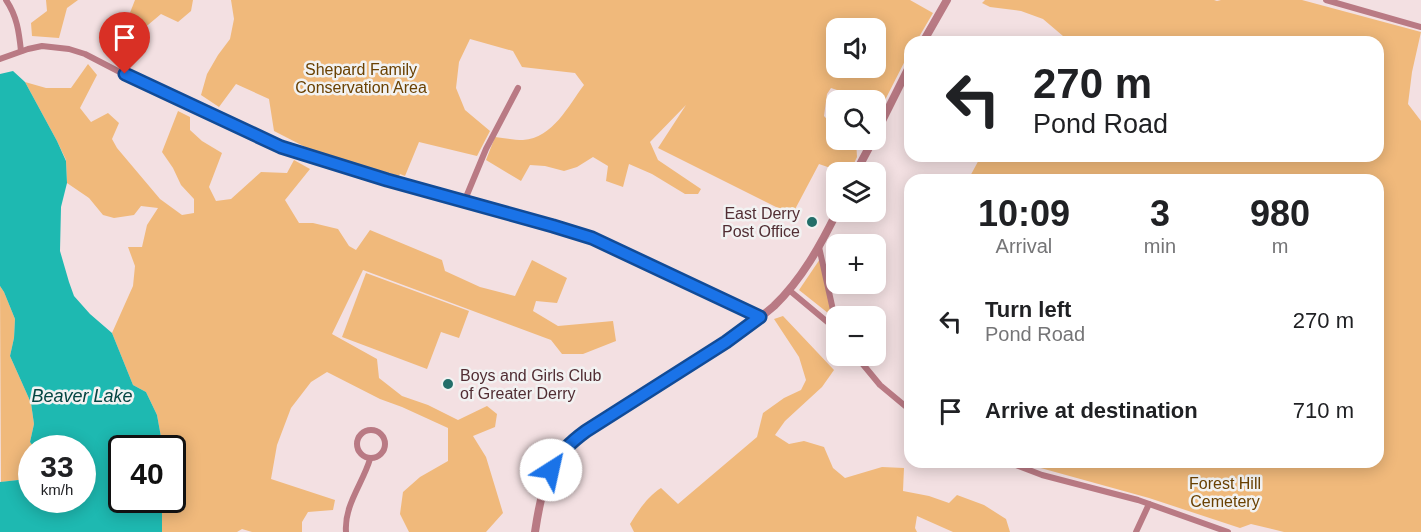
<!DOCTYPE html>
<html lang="en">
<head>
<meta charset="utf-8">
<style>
	body { margin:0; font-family:Arial,sans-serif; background:#f6f6f6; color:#202124; height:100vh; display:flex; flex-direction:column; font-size:22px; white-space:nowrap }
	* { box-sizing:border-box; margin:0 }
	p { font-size:20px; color:#757577 }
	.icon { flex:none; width:33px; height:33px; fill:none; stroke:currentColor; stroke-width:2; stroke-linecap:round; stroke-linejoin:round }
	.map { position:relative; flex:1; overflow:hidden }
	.details { position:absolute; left:904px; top:174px; width:480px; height:294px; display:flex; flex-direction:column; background:#fff; border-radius:18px; box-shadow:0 3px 15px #0003 }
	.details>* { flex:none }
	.hud { position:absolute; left:904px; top:36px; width:480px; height:126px; border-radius:18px; box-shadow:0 3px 15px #0003; background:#fff; color:#202124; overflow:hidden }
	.tools { position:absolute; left:826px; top:18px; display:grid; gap:12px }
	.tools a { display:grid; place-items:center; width:60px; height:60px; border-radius:12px; background:#fff; box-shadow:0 3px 15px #0003; font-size:30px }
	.speed { position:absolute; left:18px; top:435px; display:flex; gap:12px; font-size:30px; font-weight:700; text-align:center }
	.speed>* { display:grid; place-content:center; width:78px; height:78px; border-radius:50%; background:#fff; box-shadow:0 3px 15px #0003; line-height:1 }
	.speed small { font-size:15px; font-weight:400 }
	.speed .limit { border:3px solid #111; border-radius:9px; background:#fff; color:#111 }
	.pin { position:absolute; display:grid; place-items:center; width:51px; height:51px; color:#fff; margin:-62px -26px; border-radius:50% 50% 50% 0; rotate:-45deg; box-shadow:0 0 6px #0007 }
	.pin .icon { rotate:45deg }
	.me { position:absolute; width:66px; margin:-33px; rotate:35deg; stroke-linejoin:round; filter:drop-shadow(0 0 4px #0008) }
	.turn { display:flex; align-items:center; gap:21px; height:126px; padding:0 30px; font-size:27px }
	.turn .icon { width:78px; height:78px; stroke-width:2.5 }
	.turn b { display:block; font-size:42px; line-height:51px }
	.eta { display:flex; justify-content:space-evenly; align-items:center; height:102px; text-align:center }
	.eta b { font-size:36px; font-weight:800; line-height:42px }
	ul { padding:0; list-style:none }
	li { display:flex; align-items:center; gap:18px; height:90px; padding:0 30px }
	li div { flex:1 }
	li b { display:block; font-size:22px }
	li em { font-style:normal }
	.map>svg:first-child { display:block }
	.green { fill:#f0b97b; fill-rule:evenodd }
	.water { fill:#1eb9b1 }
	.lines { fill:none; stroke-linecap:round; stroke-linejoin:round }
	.minor { stroke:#b97a84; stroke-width:6 }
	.tertiary { stroke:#b97a84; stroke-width:8 }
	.route-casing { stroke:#114b97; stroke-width:15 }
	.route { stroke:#1a73e8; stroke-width:10 }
	.poi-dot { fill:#236e69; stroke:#f2f2f2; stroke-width:2 }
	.labels { text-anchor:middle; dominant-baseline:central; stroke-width:5; stroke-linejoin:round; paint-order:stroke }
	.park-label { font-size:16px; fill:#6a4102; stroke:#f2f2f2 }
	.poi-label { font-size:16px; fill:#512d33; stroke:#f2f2f2; text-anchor:end }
	.water-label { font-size:18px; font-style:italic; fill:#044542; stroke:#f2f2f2 }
</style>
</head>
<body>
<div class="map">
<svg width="1421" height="532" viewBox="0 0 1421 532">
	<rect width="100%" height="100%" fill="#f3e0e2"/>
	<g class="green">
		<polygon points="46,0 78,0 67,8 59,38 32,36 31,23 47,11"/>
		<polygon points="135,0 193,0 191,11 178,22 161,14 130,40 124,28"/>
		<path d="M231 0H910L933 13 916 42H910V51L882 106 876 104V100H867L831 88 827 94 824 116 837 130V140H856L857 157 850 172H842L819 164 792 215 658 148 686 105 650 142 658 160 701 189 698 194H685L652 174 629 164 623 187 606 181 608 166 593 157 577 167 564 171 545 166 530 165 521 181 486 160 495 137C504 138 514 140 523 140 553 138 568 106 584 85L575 73 522 67 513 51 470 39 459 62 456 88 465 110 490 131 477 156 419 142 405 176 400 174 399 176 315 152 274 131 269 99 236 84 219 107 201 95 207 74 218 55 230 39 234 19ZM837 28H876V68H837Z"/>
		<polygon points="985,0 1214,0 1217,1 1221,0 1302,0 1421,32 1412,72 1408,104 1421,121 1421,532 1284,532 1251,524 1240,528 1149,498 1019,462 1378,462 1378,180 968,180 981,156 1378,156 1378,42 1067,42 1063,36 1043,19 1021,11 990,7 982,3"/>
		<polygon points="88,64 97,75 80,108 91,122 108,113 119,123 112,139 117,148 160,199 182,215 194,213 194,199 181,185 173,168 162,152 178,111 190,117 190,130 202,141 222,153 209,187 216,201 231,199 261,172 287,173 294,160 310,169 285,200 299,223 313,223 338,229 349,246 356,250 370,230 442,260 445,271 480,287 515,296 532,260 567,278 557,303 536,301 533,311 558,326 613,321 616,341 583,354 562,354 551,340 363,270 332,334 377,359 379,378 402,396 428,405 458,420 487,406 497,414 495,427 473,436 486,457 503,513 486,532 409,532 400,514 403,492 420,477 448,461 448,428 402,407 380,399 327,372 311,382 291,408 277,445 271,479 335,500 333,510 308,512 302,522 302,532 252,532 242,529 237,532 162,532 162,500 172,500 172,448 163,448 157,415 146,392 133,385 112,333 133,286 135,266 128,247 142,247 147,225 158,208 141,206 134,215 114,218 103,215 89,198 67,183 66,160 57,141 25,82 46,88 71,88"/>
		<polygon points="820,259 833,317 799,290"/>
		<polygon points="366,273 469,311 459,338 441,332 427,369 342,337"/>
		<polygon points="0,286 4,292 15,319 14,338 10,356 31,403 34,424 30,442 33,445 47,442 51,445 52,448 32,448 31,476 27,479 1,482"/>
		<path d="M783 316 834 370 822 387 785 421 775 435 789 444 804 441 824 447 833 468 845 478 882 467 904 468 903 491 929 496 949 503 957 495 984 505 1006 519 1010 532H953L917 516 915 528 917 532H634L630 524C638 511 648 496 661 488L678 504 757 437 763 413 784 398 801 390 806 380 799 357 774 319Z"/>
	</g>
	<polygon class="water" points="13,71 25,82 57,141 66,161 67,183 61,207 60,251 69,282 74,296 90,314 112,333 133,385 146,392 157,415 163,448 122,448 122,500 162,500 162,532 0,532 0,482 27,479 31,476 32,500 82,500 82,448 52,448 51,445 47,442 33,446 30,442 34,424 31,403 10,356 14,338 15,319 4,292 0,286 0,74"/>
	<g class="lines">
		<g class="minor">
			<path d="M6 0C17 16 19 32 21 51"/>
			<polyline points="1326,0 1421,27"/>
			<polyline points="0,59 28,49 42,46 69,49 85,54 141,83 281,148 387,180 582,234 615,248 760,317"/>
			<polyline points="464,202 486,149 518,88"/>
			<polyline points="819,247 837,328"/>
			<polyline points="789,290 837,330"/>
			<polyline points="856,356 880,385 910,410"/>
			<circle cx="371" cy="444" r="14"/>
			<polyline points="1008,462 1042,475 1138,500 1228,532"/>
			<path d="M346 532C344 505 363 483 370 459"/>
			<polyline points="1136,532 1149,504"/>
		</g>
		<g class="tertiary">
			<polyline points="923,42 947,0"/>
			<polyline points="876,133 910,65"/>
			<polyline points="856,172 873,140"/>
			<path d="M535 532C539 505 544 477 561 455 577 433 603 419 626 405 652 389 677 372 703 356 727 341 752 325 774 306 802 279 820 246 837 212"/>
		</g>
	</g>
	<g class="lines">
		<g class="route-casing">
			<path id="route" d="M125 74 281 147 387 180 553 226 592 238 760 317 726 342 586 431C571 442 559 453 551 470"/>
		</g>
		<use href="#route" class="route"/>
	</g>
	<g class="poi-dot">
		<circle cx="812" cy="222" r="6"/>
		<circle cx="448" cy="384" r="6"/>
	</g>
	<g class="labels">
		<g class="park-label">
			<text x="361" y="69">Shepard Family<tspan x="361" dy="18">Conservation Area</tspan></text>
			<text x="1225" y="483">Forest Hill<tspan x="1225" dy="18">Cemetery</tspan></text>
		</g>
		<g class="poi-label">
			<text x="800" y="213">East Derry<tspan x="800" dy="18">Post Office</tspan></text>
			<text x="460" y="375" text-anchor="start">Boys and Girls Club<tspan x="460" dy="18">of Greater Derry</tspan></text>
		</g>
		<g class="water-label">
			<text x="82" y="396">Beaver Lake</text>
		</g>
	</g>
</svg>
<div class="tools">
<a><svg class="icon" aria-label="sound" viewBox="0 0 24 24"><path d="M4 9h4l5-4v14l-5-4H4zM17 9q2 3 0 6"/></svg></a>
<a><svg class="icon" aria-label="search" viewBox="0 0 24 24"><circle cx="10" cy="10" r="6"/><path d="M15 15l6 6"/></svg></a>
<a><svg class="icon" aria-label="layers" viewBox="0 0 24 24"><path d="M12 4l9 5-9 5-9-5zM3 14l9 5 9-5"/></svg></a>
<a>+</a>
<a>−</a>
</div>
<div class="speed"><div>33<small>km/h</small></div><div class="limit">40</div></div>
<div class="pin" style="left:125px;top:74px;background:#d93025"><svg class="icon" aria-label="arrive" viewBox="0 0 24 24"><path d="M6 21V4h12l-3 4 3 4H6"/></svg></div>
<svg class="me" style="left:551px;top:470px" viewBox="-20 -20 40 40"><circle r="19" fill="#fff"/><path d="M0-13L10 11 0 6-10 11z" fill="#1a73e8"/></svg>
<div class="hud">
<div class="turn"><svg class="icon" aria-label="left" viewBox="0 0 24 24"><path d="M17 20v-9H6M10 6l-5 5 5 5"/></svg><div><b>270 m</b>Pond Road</div></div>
</div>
<section class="details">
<div class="eta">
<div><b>10:09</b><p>Arrival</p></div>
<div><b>3</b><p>min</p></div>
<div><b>980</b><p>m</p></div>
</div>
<ul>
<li><svg class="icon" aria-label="left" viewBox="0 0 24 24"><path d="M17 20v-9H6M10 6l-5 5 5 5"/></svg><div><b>Turn left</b><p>Pond Road</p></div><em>270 m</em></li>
<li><svg class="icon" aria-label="arrive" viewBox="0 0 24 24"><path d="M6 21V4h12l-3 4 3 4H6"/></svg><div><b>Arrive at destination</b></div><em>710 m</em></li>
</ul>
</section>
</div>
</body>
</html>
